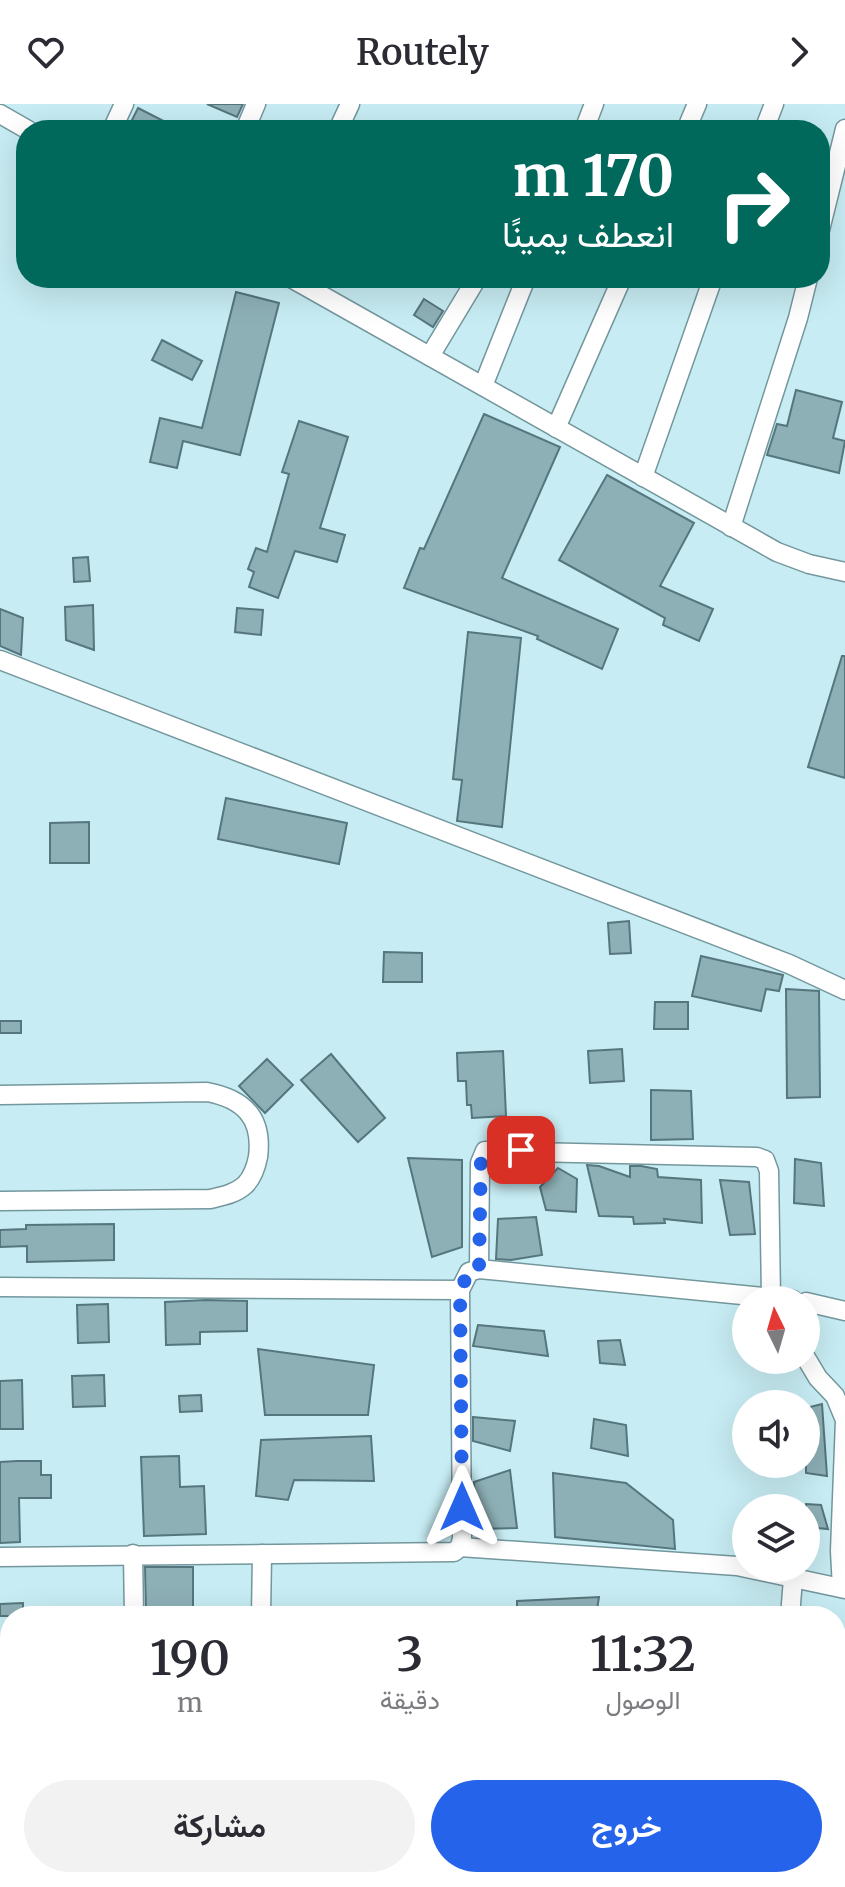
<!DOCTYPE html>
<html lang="ar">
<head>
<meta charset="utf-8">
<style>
	body { margin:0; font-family:Merriweather,Vazirmatn,serif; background:#f2f2f3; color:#2b2b33; direction:rtl; height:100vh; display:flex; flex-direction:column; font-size:30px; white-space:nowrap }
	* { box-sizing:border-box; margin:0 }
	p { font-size:26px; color:#7c7c81 }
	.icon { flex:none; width:44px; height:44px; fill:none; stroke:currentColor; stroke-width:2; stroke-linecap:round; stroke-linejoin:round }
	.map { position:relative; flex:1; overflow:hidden; direction:ltr }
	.details { position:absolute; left:0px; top:1502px; width:846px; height:282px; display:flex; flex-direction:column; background:#fff; border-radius:32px 32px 0 0; box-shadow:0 8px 32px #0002; direction:rtl }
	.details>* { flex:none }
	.guide { position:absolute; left:16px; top:16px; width:814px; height:168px; border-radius:32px; box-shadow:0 8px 32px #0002; direction:rtl; background:#00695c; color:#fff; overflow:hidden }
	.needle { width:52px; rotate:355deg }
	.tools { position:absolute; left:732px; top:1182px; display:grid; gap:16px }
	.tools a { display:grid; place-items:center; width:88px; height:88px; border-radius:50%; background:#fff; box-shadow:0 8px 32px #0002; font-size:40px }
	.pin { position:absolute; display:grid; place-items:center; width:68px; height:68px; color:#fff; margin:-34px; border-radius:16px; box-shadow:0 4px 12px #0006 }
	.me { position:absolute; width:88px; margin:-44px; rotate:0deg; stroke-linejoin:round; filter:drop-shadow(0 0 6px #0008) }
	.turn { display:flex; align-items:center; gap:28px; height:168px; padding:0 24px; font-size:36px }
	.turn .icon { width:104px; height:104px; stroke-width:2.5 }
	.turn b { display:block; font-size:56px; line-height:68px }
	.eta { display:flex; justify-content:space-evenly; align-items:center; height:136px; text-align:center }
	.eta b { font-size:48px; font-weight:600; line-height:56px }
	.action { display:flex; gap:16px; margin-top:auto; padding:16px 24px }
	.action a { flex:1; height:92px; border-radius:48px; background:#2563eb; color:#fff; font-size:32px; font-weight:600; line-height:92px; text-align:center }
	.action a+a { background:#f2f2f3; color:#2b2b33 }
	header { display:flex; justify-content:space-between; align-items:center; height:104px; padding:0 24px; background:#fff; font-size:36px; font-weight:600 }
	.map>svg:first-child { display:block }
	.building { fill:#8db0b6; stroke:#55767c; stroke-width:2 }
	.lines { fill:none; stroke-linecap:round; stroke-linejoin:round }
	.minor-casing { stroke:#74979d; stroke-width:21 }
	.minor { stroke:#fff; stroke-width:18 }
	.route { stroke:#2563eb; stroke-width:14; stroke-dasharray:0 25.2 }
</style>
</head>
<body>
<header><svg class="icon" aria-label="forward" viewBox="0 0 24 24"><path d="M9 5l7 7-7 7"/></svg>Routely<svg class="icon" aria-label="heart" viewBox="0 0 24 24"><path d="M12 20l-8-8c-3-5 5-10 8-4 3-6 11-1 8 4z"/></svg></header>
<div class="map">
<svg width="845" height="1783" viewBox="0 0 845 1783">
	<rect width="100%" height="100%" fill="#c7ecf3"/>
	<g class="building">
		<polygon points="207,0 243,0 237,13"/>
		<polygon points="138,4 181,26 127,26"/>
		<polygon points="236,188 279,199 240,351 183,337 177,364 150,358 160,314 202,324"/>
		<polygon points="424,195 443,207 433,223 414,211"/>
		<polygon points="162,236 202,257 192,276 152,256"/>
		<polygon points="796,286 842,298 833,334 845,337 839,369 767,351 777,320 787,322"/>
		<polygon points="484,310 560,343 502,474 618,525 602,565 537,535 538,532 404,484 420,444 424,445"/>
		<polygon points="299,317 348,333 320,424 345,431 337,458 295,447 278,494 249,483 254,468 248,465 256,444 267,448 289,370 282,368"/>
		<polygon points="607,371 694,419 660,482 713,505 699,537 663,521 665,514 559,456"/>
		<polygon points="88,453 90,477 74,478 73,454"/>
		<polygon points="93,501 94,546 66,536 65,503"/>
		<polygon points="237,504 263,506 261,531 235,528"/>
		<polygon points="0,505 23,514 21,551 0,542"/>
		<polygon points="468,528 521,534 502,723 457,717 462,676 453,675"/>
		<polygon points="842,552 845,552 845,674 808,663"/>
		<polygon points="226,694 347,719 339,760 218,735"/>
		<polygon points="89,718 89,759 50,759 50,719"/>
		<polygon points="629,817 631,849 610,850 608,819"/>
		<polygon points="384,848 422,849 422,878 383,878"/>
		<polygon points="701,852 783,871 779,887 766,885 761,907 692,892"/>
		<polygon points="786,885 819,887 820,993 787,994"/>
		<polygon points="655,898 688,898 688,925 654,925"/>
		<rect x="0" y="917" width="21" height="12"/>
		<polygon points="622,945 624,977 590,979 588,947"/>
		<polygon points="503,947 506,1012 472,1014 471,1001 467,1001 466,977 458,977 457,949"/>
		<polygon points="331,950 385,1014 358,1038 301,976"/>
		<polygon points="267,955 293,981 265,1009 239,982"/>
		<polygon points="651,986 691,987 693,1035 651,1036"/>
		<polygon points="408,1054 462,1056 462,1143 432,1153"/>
		<polygon points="795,1055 821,1059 824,1102 794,1099"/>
		<polygon points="587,1061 599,1062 630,1073 630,1062 641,1062 657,1065 658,1073 701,1076 702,1119 664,1115 665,1119 634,1120 633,1113 599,1112"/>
		<polygon points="558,1064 577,1075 576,1108 546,1106 540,1083"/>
		<polygon points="720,1076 749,1078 755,1130 730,1131"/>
		<polygon points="536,1113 542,1151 511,1156 496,1155 498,1115"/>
		<polygon points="114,1120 114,1156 27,1158 27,1142 0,1143 0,1126 26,1125 26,1121"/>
		<polygon points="206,1196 247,1197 247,1227 200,1228 200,1240 166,1241 165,1198"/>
		<polygon points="108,1200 109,1238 78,1239 77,1201"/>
		<polygon points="478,1221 544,1227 548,1252 473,1242"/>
		<polygon points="620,1236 625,1261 600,1259 598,1237"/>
		<polygon points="258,1245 374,1261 368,1311 265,1311"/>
		<polygon points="104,1271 105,1302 73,1303 72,1272"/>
		<polygon points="22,1276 23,1325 0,1325 0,1277"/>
		<polygon points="201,1291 202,1307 180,1308 179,1292"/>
		<polygon points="822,1300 827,1372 806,1369 806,1304"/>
		<polygon points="473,1313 515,1317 510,1347 473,1337"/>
		<polygon points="594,1315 626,1321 628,1352 591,1344"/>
		<polygon points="371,1332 374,1377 294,1376 288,1396 256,1392 261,1336"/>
		<polygon points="179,1352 180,1383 204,1382 206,1430 144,1432 141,1353"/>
		<polygon points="17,1357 41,1357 41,1371 51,1371 51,1394 19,1394 20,1438 0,1439 0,1358"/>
		<polygon points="510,1366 517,1424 476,1425 474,1378"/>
		<polygon points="553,1369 626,1379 673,1416 675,1445 555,1433"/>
		<polygon points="806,1400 821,1401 828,1425 806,1423"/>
		<polygon points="145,1463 193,1463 193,1507 146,1508"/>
		<polygon points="599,1493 596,1512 517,1512 517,1497"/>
		<polygon points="23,1499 23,1512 0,1512 0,1500"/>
	</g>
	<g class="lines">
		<g class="minor-casing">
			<g id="minor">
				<polyline points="0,10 28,26"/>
				<polyline points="112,26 124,0"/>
				<polyline points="245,26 256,0"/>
				<polyline points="338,26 350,0"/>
				<polyline points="584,26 594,0"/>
				<polyline points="686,26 697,0"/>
				<polyline points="764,26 774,0"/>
				<polyline points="820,126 845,25"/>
				<polyline points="291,174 777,448 809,460 845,468"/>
				<polyline points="430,252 477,174"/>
				<polyline points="483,282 526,174"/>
				<polyline points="556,324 622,174"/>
				<polyline points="643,373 713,174"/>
				<polyline points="731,423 798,214 808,174"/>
				<polyline points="0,556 789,860 845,886"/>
				<path d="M0 991 207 988C244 995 263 1014 258 1053 256 1063 252 1074 245 1081 235 1090 223 1092 210 1095L0 1097"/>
				<polyline points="479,1165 480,1059 485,1047 757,1053 765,1056 769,1067 771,1194"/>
				<polyline points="0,1183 460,1186"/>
				<polyline points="806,1198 845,1207"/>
				<polyline points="806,1254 818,1274 835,1292 845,1316 840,1447 842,1484"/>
				<polyline points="460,1443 737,1462 845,1485"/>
				<polyline points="133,1450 134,1512"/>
				<polyline points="0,1453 454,1448 460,1443 462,1434 460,1186 469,1168 479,1165 793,1196"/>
				<polyline points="261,1512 262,1450"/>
				<polyline points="790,1512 793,1475"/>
				<polyline points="0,1638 10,1640"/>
				<polyline points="836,1731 845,1734"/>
				<polyline points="116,1774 116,1783"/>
				<polyline points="244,1783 244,1774"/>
				<polyline points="389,1783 390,1774"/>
				<polyline points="548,1783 549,1774"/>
			</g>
		</g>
		<use href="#minor" class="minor"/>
	</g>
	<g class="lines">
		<path class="route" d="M462 1403 460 1186 469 1168 479 1165 481 1052C490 1041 508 1046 521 1046"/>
	</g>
</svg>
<div class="tools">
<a><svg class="needle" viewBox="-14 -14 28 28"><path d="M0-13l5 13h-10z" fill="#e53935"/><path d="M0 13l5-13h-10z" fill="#7c7c81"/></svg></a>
<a><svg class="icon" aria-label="sound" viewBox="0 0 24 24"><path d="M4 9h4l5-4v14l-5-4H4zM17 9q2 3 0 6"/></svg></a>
<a><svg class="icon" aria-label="layers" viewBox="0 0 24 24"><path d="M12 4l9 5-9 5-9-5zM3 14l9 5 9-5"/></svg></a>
</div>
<div class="pin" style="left:521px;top:1046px;background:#d93025"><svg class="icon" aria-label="arrive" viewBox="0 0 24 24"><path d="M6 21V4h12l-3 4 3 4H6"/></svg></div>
<svg class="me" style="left:462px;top:1403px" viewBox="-20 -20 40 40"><path d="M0-17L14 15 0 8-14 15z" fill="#2563eb" stroke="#fff" stroke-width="4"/></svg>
<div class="guide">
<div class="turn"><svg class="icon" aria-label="right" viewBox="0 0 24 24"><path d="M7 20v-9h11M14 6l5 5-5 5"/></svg><div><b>170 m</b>انعطف يمينًا</div></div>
</div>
<section class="details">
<div class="eta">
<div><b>11:32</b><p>الوصول</p></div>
<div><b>3</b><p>دقيقة</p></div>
<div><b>190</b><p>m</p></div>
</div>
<div class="action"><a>خروج</a><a>مشاركة</a></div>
</section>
</div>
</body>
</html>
